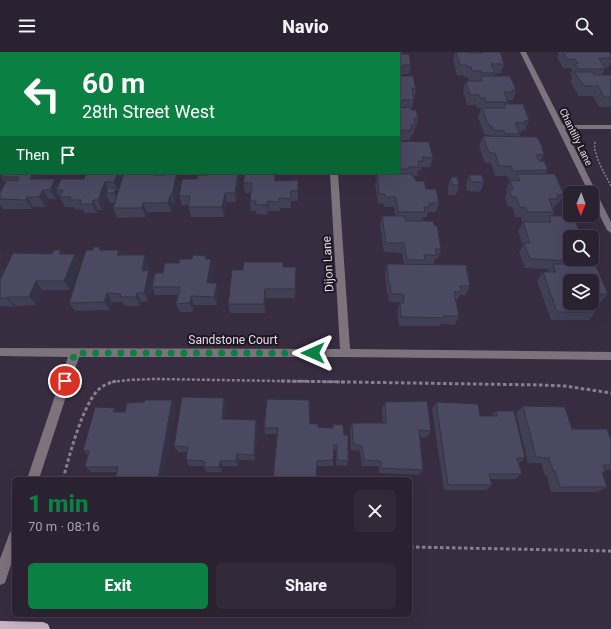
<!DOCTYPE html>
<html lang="en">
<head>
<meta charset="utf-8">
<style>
	body { margin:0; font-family:Roboto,sans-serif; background:#322939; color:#f1f3f6; height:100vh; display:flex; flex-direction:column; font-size:15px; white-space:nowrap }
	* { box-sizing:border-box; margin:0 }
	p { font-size:13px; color:#a5a3ab }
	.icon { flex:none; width:22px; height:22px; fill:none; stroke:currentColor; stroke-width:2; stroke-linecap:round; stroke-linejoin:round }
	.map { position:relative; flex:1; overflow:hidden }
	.details { position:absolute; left:12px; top:425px; width:400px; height:140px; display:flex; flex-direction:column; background:#2a2131; border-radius:6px; box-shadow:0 4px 16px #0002,0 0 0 1px #463e4d }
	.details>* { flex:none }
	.guide { position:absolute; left:0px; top:0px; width:400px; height:122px; box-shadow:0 4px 16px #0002,0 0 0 1px #463e4d; background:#0b8043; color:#fff; overflow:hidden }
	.needle { width:26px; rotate:181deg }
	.buttons { position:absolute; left:563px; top:134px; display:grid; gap:8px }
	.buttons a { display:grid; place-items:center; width:36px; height:36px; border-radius:6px; background:#2a2131; box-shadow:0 4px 16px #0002,0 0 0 1px #463e4d; font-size:20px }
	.pin { position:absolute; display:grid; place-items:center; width:34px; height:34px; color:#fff; margin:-17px; border:2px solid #fff; border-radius:50%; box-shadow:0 1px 4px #0007 }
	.me { position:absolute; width:44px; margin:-22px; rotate:270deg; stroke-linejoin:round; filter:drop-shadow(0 0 3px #0008) }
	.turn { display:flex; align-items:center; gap:14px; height:84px; padding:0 16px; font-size:18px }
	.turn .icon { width:52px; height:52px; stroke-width:2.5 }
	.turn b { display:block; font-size:28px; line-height:34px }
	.then { display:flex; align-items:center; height:38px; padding:0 16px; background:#0003; gap:8px; font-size:15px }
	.round { display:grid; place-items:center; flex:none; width:42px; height:42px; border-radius:6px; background:#322939 }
	.summary { display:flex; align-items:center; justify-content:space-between; height:68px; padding:0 16px }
	h1 { font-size:24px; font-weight:800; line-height:30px; color:#0b8043 }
	.button { display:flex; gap:8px; margin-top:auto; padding:8px 16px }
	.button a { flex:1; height:46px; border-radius:6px; background:#0b8043; color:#fff; font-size:16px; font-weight:800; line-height:46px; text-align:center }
	.button a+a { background:#322939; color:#f1f3f6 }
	header { display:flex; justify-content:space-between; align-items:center; height:52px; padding:0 16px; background:#2a2131; font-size:18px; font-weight:800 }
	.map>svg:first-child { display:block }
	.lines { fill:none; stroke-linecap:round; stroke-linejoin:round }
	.path-far2 { stroke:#887e90; stroke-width:1.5; stroke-dasharray:2 1.5; stroke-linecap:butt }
	.path-far1 { stroke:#887e90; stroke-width:2.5; stroke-dasharray:3 2; stroke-linecap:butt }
	.path { stroke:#887e90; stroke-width:3; stroke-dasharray:3.5 2.5; stroke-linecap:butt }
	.minor { fill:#7e737c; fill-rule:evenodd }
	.major { fill:#cab4c5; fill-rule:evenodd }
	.wall { fill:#403f54 }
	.shaded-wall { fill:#343345 }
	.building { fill:#4b4962; stroke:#343345 }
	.route { stroke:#0b8043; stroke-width:7; stroke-dasharray:0 12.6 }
	.labels { text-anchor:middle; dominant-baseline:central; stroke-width:4; stroke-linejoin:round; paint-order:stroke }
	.far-street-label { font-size:10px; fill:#e4dcea; stroke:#1d1721 }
	.street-label { font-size:12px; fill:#e4dcea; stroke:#1d1721 }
</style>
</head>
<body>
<header><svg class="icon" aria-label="menu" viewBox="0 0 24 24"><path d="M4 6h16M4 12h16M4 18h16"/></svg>Navio<svg class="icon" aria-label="search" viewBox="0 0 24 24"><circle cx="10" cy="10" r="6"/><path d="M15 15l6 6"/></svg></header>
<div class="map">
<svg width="611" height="577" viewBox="0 0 611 577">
	<rect width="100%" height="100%" fill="#382c41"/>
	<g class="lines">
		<path class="path-far2" d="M595 90C592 101 606 124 611 134"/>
		<polyline class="path-far1" points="112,330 128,328 155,327 346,330"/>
		<g class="path">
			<polyline points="281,329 542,333 565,334 611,341"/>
			<path d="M63 427C70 402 81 358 97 339 103 333 109 331 116 329"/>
			<polyline points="410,495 611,499"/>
		</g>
		<g class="minor">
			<rect x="327" y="0" width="6" height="1"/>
			<polygon points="520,0 526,0 563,73 611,73 611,77 565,77 611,170 611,181 607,178 592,148 592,141 589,141"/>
			<polygon points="0,25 1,25 0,30"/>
			<rect x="0" y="96" width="1" height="4"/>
			<polygon points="330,121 338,121 350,297 611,300 611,308 345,305 79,305 39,427 27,427 68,305 0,304 0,296 340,297"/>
			<polygon points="14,478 14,503 5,531 0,533 0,507 10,480"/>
		</g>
		<polygon class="major" points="0,569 43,570 48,572 50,577 0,577"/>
	</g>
	<g class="wall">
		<rect x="362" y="0" width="41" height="1"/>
		<polygon points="455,0 500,0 504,12 501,21 495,22 494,24 516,38 513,48 510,48 507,52 529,68 525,78 522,78 521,80 520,80 520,82 519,85 543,96 542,98 544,102 541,109 548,118 546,122 564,143 558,152 556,152 554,156 553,156 554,160 552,164 570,185 570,199 566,199 565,200 566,202 573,209 570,212 608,242 595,257 596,260 589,268 551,268 537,229 543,220 547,220 549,217 525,216 519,200 523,194 518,179 523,170 545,170 522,170 521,165 515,165 512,155 508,155 505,146 507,141 506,138 510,128 514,128 509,128 507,124 495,124 491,111 485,111 479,94 483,84 489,84 488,83 485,83 478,66 481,56 477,56 476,53 467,53 463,38 466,29 469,29 468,25 464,25 463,23 457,23 453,9"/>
		<polygon points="559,0 609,0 611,3 611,10 608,16 605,16 605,17 602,23 611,23 611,55 599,55 593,44 579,44 570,30 572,25 570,21 572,19 571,16 563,16 557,5"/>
		<polygon points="399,2 411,13 409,22 402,22 402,24 416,37 412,57 411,57 418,66 416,76 415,76 413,83 411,83 410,88 401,88 401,89 433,106 430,115 421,115 421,118 418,118 417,124 413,124 416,129 426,137 439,151 436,160 428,160 427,165 423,165 422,169 434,173 441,197 438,206 436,206 433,212 424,212 470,234 466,243 460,243 457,248 456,248 459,264 455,273 441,272 440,274 399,274 397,260 400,250 389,250 388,241 387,241 385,221 387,212 404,212 402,201 384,200 380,173 382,164 395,164 394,155 384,155 384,152 378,151 375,132 377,122 378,122 379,121 388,122 391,122 390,121 399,121"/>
		<polygon points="3,121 38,121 41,126 41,127 59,133 84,127 87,121 122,121 123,123 124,121 156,121 157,123 180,130 175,152 173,152 171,160 147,160 146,165 117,166 113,156 114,151 110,151 107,145 102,158 98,158 97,161 85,161 83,158 75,157 74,155 65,155 58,142 56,147 49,147 45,155 33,155 32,157 3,157 0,152 0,141 5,131 1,125"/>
		<polygon points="208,121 239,121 240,126 236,150 227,150 224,165 191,165 188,155 189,153 182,153 179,144 197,127 208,123"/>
		<polygon points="469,123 484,130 480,140 467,139 466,133"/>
		<polygon points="451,125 459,133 456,143 448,143 448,134"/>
		<polygon points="298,128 298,149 291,149 291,156 280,156 280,159 268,159 268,163 256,162 256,159 251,159 250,149 251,141 245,141 243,131 276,129"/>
		<polygon points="61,198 63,202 80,211 70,238 42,238 36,253 16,254 15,255 0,254 0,212 5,218"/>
		<polygon points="101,198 119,198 122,203 145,203 149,212 148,218 153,227 179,211 192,207 206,204 206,207 213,216 211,231 219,239 217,253 194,253 193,260 180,260 176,252 178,243 155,243 152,235 148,249 141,250 140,254 125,254 123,250 112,250 110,258 75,259 69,251"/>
		<polygon points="283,215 296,224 295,246 266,246 265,261 230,261 228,252 243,218"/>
		<polygon points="385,350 431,379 427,385 420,385 423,418 419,423 379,421 379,414 362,414 360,399 351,398 350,378 352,371 383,371 382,357"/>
		<polygon points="436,350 480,364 491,364 496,359 525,406 519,411 522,422 515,427 490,427 492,433 486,438 444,438 432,357"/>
		<polygon points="227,352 225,367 256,368 258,374 255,408 239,408 238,414 223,414 222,420 207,420 204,415 204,414 189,414 186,408 187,400 178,400 174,394"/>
		<polygon points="523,354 572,377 611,389 611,417 609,418 605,418 605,420 602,422 607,435 597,440 551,440 547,424 545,424 541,411 528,411 516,361"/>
		<polygon points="176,355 117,420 92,420 85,415 88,403 83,399 119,360 125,360"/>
		<polygon points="310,372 344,383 348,409 347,414 336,413 336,398 334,398 333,408 333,414 316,414 277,382 265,382 264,376"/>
	</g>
	<g class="shaded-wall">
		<polygon points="33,121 38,121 41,126 36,137 30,127"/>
		<polygon points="118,121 122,121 124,126 119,140 114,130"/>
		<polygon points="177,121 180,130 175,152 172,143"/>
		<polygon points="238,121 239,121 240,126 236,150 235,141"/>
		<polygon points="55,127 61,136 56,138 58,142 56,147 50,138"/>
		<polygon points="105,130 109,140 106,141 107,145 102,158 98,148"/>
		<polygon points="0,132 3,136 0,141"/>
		<polygon points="116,136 120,145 118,151 114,141"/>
		<polygon points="43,138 49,147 45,155 39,145"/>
		<polygon points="225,141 227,150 224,165 222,155"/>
		<polygon points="170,143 173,152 171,160 168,151"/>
		<polygon points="27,145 33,155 32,157 26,148"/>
		<polygon points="93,148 98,158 97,161 92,152"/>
		<polygon points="268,149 268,163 267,153"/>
		<polygon points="143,151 147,160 146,165 142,156"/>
		<polygon points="61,198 67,207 59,202"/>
		<polygon points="119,198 123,207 117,203"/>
		<polygon points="0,199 3,203 0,209"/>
		<polygon points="75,202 80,211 70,238 64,229"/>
		<polygon points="145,203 149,212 146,227 142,219"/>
		<polygon points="211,207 213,216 210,239 207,231"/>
		<polygon points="0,212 7,220 0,235"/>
		<polygon points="296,215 296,224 295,246 295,237"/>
		<polygon points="149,218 153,227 148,249 144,241"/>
		<polygon points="36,229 42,238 36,253 29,245"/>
		<polygon points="217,231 219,239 217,253 214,245"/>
		<polygon points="265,237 266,246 265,261 264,252"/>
		<polygon points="107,241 112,250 110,258 104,250"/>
		<polygon points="137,241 141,250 140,254 136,245"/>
		<polygon points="191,244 194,253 193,260 190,251"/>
		<polygon points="8,245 16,254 15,255 7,246"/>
		<polygon points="224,346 227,352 224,374 222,367"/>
		<polygon points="172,348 176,355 164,427 158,427"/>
		<polygon points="115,356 120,362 113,360"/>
		<polygon points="256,368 258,374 255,408 254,403"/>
		<polygon points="237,402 239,408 238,414 236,409"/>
		<polygon points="220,409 223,414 222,420 219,415"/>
	</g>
	<g class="building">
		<polygon points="50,0 97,0 96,1 49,1"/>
		<polygon points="127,0 168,0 167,1 126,1"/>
		<rect x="251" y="0" width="37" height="1"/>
		<rect x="363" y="0" width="17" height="1"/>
		<polygon points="456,0 467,0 468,1 483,1 482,0 500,0 504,12 491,12 495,21 482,21 481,19 472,19 471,15 467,15 466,13 460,13"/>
		<polygon points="563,0 609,0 611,3 611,6 599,6 605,17 578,17 575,12 578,12 575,7 567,7"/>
		<polygon points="399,2 409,2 411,13 403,13 404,15 400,15 400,18 399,18"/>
		<polygon points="574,20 593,20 594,23 611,23 611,45 604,45 598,34 584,34"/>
		<polygon points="399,24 413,24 416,37 412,36 414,48 399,48"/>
		<polygon points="481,24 510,24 516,38 512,38 513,40 504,40 508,50 486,50 485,46 480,46 479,43 470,43 466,29 482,29"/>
		<polygon points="504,52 523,52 529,68 524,69 526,71 515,71 520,82 505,82 503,78 494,79 492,74 489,74 482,56 505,56"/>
		<polygon points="410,55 411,58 416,58 418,66 414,66 415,73 411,73 412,78 402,78 402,81 399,81 399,56"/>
		<polygon points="483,84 537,85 543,96 542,96 544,102 536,103 539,109 544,109 548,118 513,119 511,114 499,114 495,101 489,101"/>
		<polygon points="399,89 429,90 433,106 422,105 423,109 418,109 419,115 408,115 409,117 399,117"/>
		<polygon points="3,121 33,121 30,127 55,127 50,138 43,138 39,145 27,145 26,148 0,147 0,141 7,128 17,129 19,125 1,125"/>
		<polygon points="87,121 118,121 114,130 105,130 98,148 93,148 92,152 80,152 81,148 70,148 71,145 60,145 63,138 56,138 61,127 84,127"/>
		<polygon points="124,121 153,121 153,123 165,123 165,121 177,121 172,143 170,143 168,151 143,151 142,156 113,156"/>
		<polygon points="208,121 238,121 235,141 225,141 222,155 188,155 190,144 179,144 182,127 197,127 198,123 208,123"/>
		<polygon points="245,121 275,121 275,129 298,128 298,139 291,139 291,147 279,146 279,150 268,149 267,153 255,153 256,149 250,149 252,131 243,131"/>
		<polygon points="379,121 388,121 388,122 412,122 416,129 424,129 426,137 436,137 439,151 429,151 430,155 424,155 425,160 398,160 396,145 386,145 385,142 379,142 377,122 379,122"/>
		<polygon points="517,122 555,122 564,143 557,143 559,147 549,147 554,160 527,160 526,156 520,155 516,145 512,145 509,137 513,137 510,128 520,129"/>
		<polygon points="469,123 482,123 484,130 471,130"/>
		<polygon points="451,125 457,125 459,133 452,133"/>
		<polygon points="108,136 116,136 114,141 106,141"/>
		<polygon points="382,164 404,164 405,167 407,169 433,169 434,173 437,174 441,197 435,197 437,203 424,203 425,208 407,208 404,191 386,191"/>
		<polygon points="549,164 573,164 582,185 570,185 570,190 565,190 568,197 564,197 566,202 570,202 570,207 572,207 573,209 530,207 524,191 530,191 523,170 551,170"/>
		<polygon points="93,195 100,195 99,198 119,198 117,203 145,203 142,219 149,218 144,241 137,241 136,245 120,245 121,242 107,241 104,250 69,251 86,198 93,198"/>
		<polygon points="54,198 61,198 59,202 75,202 64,229 36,229 29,245 8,245 7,246 0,246 0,228 13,201 52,202"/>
		<polygon points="193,203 206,204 205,207 211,207 207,231 217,231 214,245 191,244 190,251 176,252 180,235 152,235 155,221 163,221 165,211 179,211 180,207 192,207"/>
		<polygon points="244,210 283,210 283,215 296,215 295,237 265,237 264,252 228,252 232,218 243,218"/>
		<polygon points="387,212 466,213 470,234 460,234 461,240 454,240 459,264 443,264 444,266 401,265 400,251 404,251 403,242 391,242 390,232 389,232"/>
		<polygon points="553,212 595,212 608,242 600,242 603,249 592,249 592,229 570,229 570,251 592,251 592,250 596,260 557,260 543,220 556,220"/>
		<polygon points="182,345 224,346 222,367 256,368 254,403 237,402 236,409 220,409 219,415 204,415 205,409 186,408 188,395 174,394"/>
		<polygon points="267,347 309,348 310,372 318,372 318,375 333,376 333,372 343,373 344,383 348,383 348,409 337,408 337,393 334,393 333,408 317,409 316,427 273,427 278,376 264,376"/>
		<polygon points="145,348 172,348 158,427 115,427 118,415 85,415 89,399 83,399 95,355 115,356 113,360 125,360 127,351 144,350"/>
		<polygon points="427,349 431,379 419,378 423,418 381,416 381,409 364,408 362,394 353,392 352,371 386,371 385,350"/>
		<polygon points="436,350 478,352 480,364 497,364 496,359 514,359 525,406 517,406 522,422 489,422 492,433 448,433"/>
		<polygon points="523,354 565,355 572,377 607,377 611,389 611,413 603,413 605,420 602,420 607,435 560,435 555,419 553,419 549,406 536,405"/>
	</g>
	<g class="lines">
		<polyline class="route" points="65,329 75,301 313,301"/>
	</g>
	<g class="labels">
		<g class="far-street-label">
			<text transform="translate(576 85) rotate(64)">Chantilly Lane</text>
		</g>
		<g class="street-label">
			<text transform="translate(328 212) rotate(-93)">Dijon Lane</text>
			<text x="233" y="288">Sandstone Court</text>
		</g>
	</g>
</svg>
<div class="buttons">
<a><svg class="needle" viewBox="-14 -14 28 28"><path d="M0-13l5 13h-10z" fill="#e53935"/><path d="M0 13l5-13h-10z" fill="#a5a3ab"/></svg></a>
<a><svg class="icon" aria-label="search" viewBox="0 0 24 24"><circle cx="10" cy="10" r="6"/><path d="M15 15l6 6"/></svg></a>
<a><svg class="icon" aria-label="layers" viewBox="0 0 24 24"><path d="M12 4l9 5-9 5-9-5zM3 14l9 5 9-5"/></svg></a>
</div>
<div class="pin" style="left:65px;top:329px;background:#d93025"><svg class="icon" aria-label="arrive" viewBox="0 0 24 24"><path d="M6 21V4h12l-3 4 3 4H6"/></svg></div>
<svg class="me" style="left:313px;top:301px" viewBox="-20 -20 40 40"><path d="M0-17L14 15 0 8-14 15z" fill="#0b8043" stroke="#fff" stroke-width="4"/></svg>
<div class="guide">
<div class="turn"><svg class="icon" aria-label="left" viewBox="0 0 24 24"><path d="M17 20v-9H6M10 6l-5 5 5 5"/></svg><div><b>60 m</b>28th Street West</div></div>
<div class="then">Then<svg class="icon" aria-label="arrive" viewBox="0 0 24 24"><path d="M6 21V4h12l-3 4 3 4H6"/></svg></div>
</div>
<section class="details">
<div class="summary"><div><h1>1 min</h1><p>70 m · 08:16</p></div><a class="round"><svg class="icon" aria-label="close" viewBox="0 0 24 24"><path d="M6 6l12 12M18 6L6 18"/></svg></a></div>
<div class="button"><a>Exit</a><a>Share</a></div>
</section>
</div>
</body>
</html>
